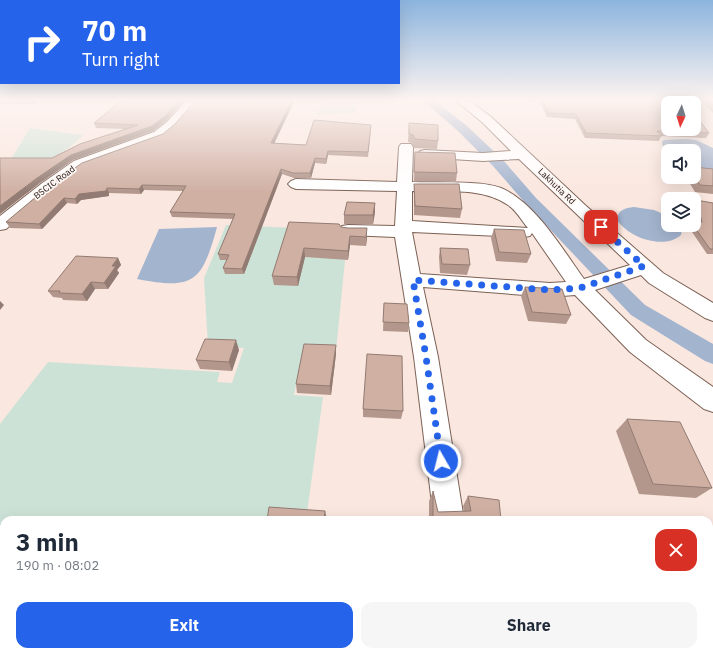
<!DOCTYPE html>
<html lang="en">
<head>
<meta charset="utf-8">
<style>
	body { margin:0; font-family:"IBM Plex Sans",sans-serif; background:#f6f6f7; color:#1f2937; height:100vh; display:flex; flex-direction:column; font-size:15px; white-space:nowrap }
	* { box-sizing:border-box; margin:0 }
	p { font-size:13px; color:#747a83 }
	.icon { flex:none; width:22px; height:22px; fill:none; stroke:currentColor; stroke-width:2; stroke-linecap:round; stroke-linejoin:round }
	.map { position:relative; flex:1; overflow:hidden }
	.panel { position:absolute; left:0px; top:516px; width:713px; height:140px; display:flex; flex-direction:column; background:#fff; border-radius:12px 12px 0 0; box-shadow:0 4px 16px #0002 }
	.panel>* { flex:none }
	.hud { position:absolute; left:0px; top:0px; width:400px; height:84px; box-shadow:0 4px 16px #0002; background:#2563eb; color:#fff; overflow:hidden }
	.needle { width:26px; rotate:184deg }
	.tools { position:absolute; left:661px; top:96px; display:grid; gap:8px }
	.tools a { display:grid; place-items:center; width:40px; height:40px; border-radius:8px; background:#fff; box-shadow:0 4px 16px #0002; font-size:20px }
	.pin { position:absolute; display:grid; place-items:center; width:34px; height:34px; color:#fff; margin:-17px; border-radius:8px; box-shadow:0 2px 6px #0006 }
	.me { position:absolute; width:44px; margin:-22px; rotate:352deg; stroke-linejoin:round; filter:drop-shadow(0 0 3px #0008) }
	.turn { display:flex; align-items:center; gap:14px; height:84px; padding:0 16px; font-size:18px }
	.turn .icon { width:52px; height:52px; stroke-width:2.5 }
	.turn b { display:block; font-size:28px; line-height:34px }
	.round { display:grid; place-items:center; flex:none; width:42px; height:42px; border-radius:12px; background:#f6f6f7 }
	.summary { display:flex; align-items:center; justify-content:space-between; height:68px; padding:0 16px }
	h1 { font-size:24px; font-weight:700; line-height:30px }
	.button { display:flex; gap:8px; margin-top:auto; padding:8px 16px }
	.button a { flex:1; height:46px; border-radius:12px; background:#2563eb; color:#fff; font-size:16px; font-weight:700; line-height:46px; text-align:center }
	.button a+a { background:#f6f6f7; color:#1f2937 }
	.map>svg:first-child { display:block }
	.green { fill:#cde2d6 }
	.water { fill:#a3b4ce }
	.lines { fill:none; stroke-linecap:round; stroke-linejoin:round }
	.canal { fill:#a3b4ce; fill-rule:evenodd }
	.minor-casing { stroke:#7c6155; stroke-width:2 }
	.minor { fill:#fff; fill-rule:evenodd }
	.wall { fill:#b3978c }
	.shaded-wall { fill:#927b72 }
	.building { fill:#d0b0a3; stroke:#927b72 }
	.route { stroke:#2563eb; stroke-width:7; stroke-dasharray:0 12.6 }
	.labels { text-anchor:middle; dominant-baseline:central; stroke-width:3.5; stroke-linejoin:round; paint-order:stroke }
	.far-street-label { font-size:9px; fill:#1f1410; stroke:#fef7f4 }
</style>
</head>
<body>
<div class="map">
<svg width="713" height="656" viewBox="0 0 713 656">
	<rect width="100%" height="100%" fill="#fae7df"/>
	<g class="green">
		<polygon points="324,100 358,100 356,112 317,115"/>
		<path d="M30 128 83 135C59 159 44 163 10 161Z"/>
		<polygon points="226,225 348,230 336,351 303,350 294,395 323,397 306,520 4,520 4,652 287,652 286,656 0,656 0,424 48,362 220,372 217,382 232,383 244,348 208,346 204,278"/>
	</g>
	<g class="water">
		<polygon points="686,139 696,140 713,148 713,171 694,167 694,151 668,151 668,153 663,147 662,142 664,140"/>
		<path d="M634 207 654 210 668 216V225H680L682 229 681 235C664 250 629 238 617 220 617 210 625 208 634 207Z"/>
		<path d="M217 227C202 282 194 290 137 279L159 229Z"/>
	</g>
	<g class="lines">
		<polygon class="canal" points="423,100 434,100 467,126 503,160 536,198 645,305 713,344 713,364 705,361 631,315 526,204 493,166 459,132"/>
		<g class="minor-casing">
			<g id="minor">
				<polygon points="187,100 199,100 175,128 164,138 84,167 51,190 6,229 0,230 0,216 41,184 74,161 154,132 167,122"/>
				<path d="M455 100H468L490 116 585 205 663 273 713 303V321L705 318 649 283 641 275 595 290 646 340 713 387V412L704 409 630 352 575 295 550 297 423 287 438 357 464 520H434L414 357 395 237 348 235 342 234 339 230 342 226 348 225 395 226 397 191 296 189 291 187 288 184 291 181 296 179 397 182 399 147 401 144H411L413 147 412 182C434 183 482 180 501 188 535 202 563 250 584 279L630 265 519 159 483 161 420 157 418 154 420 151 425 150 483 153 511 151 482 122ZM412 191C443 192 482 187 508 205 516 210 522 221 528 228L412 221ZM412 232 524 237 530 236 532 233 566 282 550 283 420 274Z"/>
				<rect x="442" y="652" width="38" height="4"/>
			</g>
		</g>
		<use href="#minor" class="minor"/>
	</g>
	<g class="wall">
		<polygon points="0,100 41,100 35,104 0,104"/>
		<polygon points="196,100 293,100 294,102 274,143 306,145 371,129 368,157 328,155 326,164 315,163 311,178 294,178 282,174 244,274 225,274 223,268 227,260 220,260 218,254 233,219 172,217 170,212 183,191 144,190 141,194 109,193 109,196 81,200 77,204 67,203 42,229 10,228 6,222 163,134 175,124"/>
		<polygon points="523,100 684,100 709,133 706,138 661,136 659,141 585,138 575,119 547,117 540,102 523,101"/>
		<polygon points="701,100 713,100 713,113"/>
		<polygon points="166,121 153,131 73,160 40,183 52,158 126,129 96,128 94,123"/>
		<polygon points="409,123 438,141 437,149 414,148 412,143 408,142"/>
		<polygon points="415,152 457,173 456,181 414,181"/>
		<polygon points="694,167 713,169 713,194 695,192 686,177 694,177"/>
		<polygon points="414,184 462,209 460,218 414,215"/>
		<polygon points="696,200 713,203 713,254 707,254 688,226 694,225 697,221 694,210 694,202"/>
		<polygon points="375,203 375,212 373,224 344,224 344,215"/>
		<polygon points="289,222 341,227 367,237 366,246 350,245 348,260 305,257 298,286 274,285 272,276"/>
		<polygon points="494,229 531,254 527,263 496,261 491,238"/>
		<polygon points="440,248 470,265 467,275 440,273 439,257"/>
		<polygon points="118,258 121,265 117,270 119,273 108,289 95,289 87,301 63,300 62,298 53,297 48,291"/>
		<polygon points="525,287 571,315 566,324 528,321 521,296"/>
		<polygon points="384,303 409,323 408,332 383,331"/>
		<polygon points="239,350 232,371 200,369 196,360"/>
		<polygon points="336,354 331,395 297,393 296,384"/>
		<polygon points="363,409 403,411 401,419 363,417"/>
		<polygon points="627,419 712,488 696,498 639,494 616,431"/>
		<polygon points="433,491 438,512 464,512 463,506 468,496 501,520 429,520 429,501"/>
	</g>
	<g class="shaded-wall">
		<polygon points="33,100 41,100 35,104"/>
		<polygon points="180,100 185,100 166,121 153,131 73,160 40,183 0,214 0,206 37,178 71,155 152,126"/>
		<polygon points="292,100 293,100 294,102 272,148 271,143"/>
		<polygon points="328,151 328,155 326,164 326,159"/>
		<polygon points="315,158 315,163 311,178 310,173"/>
		<polygon points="281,169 282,174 244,274 242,269"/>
		<polygon points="142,185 144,190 141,194 139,189"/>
		<polygon points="107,188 109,193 109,196 81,200 77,204 75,199 79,194"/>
		<polygon points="64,198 67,203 42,229 39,224"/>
		<polygon points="375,203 375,212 373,224 373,215"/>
		<polygon points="367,228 367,237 366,246 366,237"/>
		<polygon points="350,236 350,245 348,260 348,251"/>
		<polygon points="304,248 305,257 298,286 297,277"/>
		<polygon points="118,258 121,265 117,270 119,273 108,289 104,283 112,266"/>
		<polygon points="91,282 95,289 87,301 82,294"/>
		<polygon points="0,301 4,305 0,310"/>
		<polygon points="236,340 239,350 232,371 229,362"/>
		<polygon points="336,345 336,354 331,395 330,386"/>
		<polygon points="325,511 327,520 324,520"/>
	</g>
	<g class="building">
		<polygon points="122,100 180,100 165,116 152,126 71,155 37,178 0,206 0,158 52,158 80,144 138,125 94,123"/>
		<polygon points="196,100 292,100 271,143 306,145 314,120 371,125 368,152 328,151 326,159 315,158 310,173 293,173 281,169 242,269 223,268 229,255 218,254 235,214 170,212 186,186 142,185 139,189 107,188 106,191 79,194 75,199 64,198 39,224 6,222 49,186 82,163 163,134 175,124"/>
		<polygon points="542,100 684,100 687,103 668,103 668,129 694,129 694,113 709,133 657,131 662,136 586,133 576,114 549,113"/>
		<polygon points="708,100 713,100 713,105"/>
		<polygon points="409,123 438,125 438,141 415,139 413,135 409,134"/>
		<polygon points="415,152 455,153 457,173 414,172"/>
		<polygon points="694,167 713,169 713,186 700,185 694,175"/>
		<polygon points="414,184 459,184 462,209 415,206"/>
		<polygon points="696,200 713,203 713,249 710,249 693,225 694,225 694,221 702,222"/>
		<polygon points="347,202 375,203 373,215 344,215"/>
		<polygon points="289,222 339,224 341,227 348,228 367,228 366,237 350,236 348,251 304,248 297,277 272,276"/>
		<polygon points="494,229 524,230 531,254 499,252"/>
		<polygon points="440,248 468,249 470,265 442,264"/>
		<polygon points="76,256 118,258 112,266 116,266 104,283 91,282 82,294 59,293 60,291 48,291"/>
		<polygon points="525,287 562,289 571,315 532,312"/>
		<polygon points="384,303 407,304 409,323 383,322"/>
		<polygon points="205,339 236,340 229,362 196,360"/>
		<polygon points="304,344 336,345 330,386 296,384"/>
		<polygon points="367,354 402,356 403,411 363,409"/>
		<polygon points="627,419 680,422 712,488 653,484"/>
		<polygon points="433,491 438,512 471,511 468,496 499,500 501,520 433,520"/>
		<polygon points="269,507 325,511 324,520 267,520"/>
		<polygon points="304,652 369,652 369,656 303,656"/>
	</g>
	<linearGradient id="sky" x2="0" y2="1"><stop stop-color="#8cb4de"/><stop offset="0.52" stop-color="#fdf4f1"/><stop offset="1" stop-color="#fdf4f1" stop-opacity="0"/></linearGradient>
	<rect width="713" height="192" fill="url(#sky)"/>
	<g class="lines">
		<polyline class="route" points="441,461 426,357 413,280 550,290 580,288 644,266 601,227"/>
	</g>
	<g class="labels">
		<g class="far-street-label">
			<text transform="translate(54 182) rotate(-37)">BSCIC Road</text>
			<text transform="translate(557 186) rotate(44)">Lakhutia Rd</text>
		</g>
	</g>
</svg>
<div class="tools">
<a><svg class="needle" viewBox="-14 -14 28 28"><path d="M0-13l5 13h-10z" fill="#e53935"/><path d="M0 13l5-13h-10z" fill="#747a83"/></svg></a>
<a><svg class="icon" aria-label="sound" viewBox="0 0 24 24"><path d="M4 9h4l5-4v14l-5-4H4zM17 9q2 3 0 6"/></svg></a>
<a><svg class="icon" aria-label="layers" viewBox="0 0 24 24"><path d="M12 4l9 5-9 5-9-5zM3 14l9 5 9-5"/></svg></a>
</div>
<div class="pin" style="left:601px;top:227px;background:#d93025"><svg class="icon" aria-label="arrive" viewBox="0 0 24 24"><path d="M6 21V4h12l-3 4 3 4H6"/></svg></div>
<svg class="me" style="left:441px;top:461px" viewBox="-20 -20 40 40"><circle r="17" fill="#2563eb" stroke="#fff" stroke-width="3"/><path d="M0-11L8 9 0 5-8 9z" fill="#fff"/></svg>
<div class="hud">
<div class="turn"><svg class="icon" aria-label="right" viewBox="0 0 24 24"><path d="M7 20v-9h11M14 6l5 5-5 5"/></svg><div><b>70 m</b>Turn right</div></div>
</div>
<section class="panel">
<div class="summary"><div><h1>3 min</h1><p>190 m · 08:02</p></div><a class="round" style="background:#d93025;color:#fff"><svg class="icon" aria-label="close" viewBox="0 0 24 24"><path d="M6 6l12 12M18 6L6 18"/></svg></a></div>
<div class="button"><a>Exit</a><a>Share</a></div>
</section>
</div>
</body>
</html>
